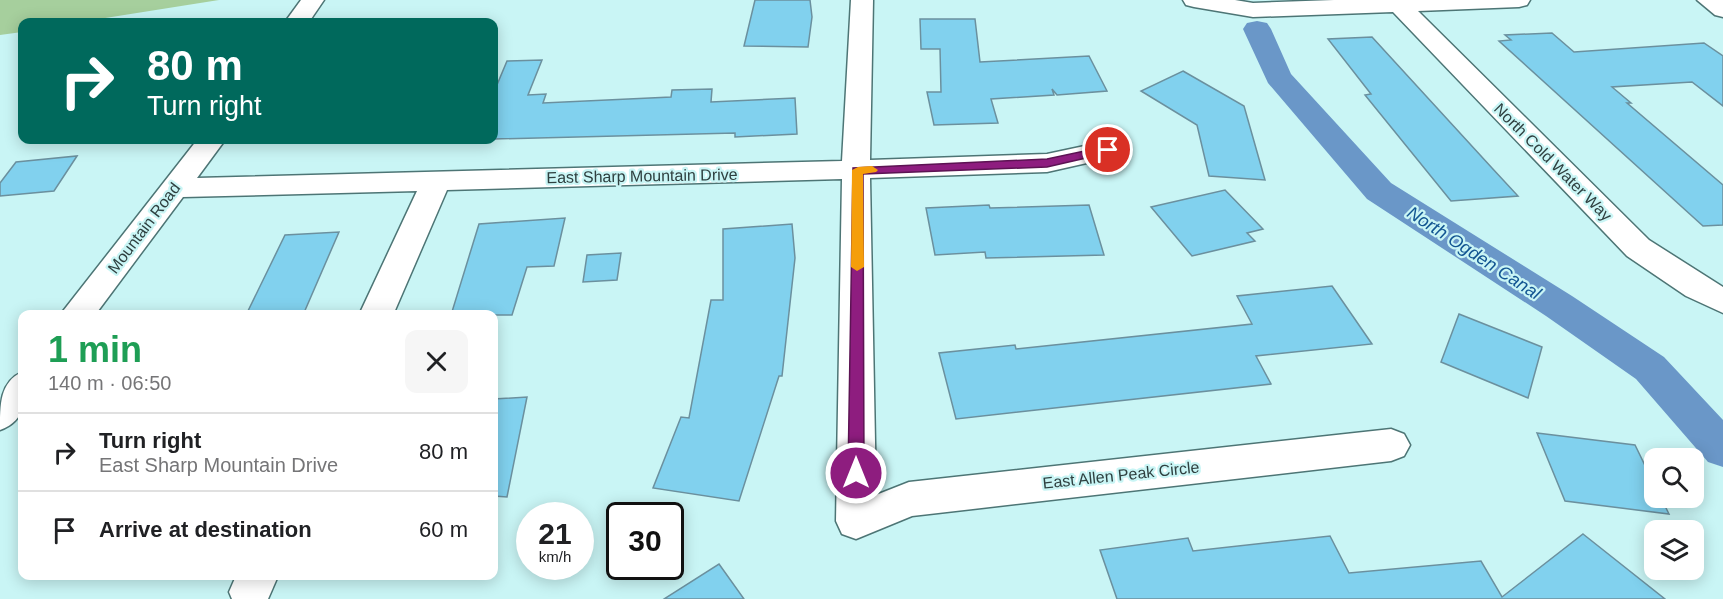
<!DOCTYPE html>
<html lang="en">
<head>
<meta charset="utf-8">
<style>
	body { margin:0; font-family:Helvetica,sans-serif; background:#f6f6f6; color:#202124; height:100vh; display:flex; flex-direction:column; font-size:22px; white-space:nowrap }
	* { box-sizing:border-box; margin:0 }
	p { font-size:20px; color:#757577 }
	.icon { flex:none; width:33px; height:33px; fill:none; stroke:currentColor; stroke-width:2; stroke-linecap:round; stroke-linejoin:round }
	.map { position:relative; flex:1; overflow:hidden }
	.side { position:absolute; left:18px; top:310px; width:480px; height:270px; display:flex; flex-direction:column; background:#fff; border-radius:12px; box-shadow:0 3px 15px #0003 }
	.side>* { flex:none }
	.hud { position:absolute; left:18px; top:18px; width:480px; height:126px; border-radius:12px; box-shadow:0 3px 15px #0003; background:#00695c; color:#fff; overflow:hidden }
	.controls { position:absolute; left:1644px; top:448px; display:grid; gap:12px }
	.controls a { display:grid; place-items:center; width:60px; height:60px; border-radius:12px; background:#fff; box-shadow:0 3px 15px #0003; font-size:30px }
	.speed { position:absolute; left:516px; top:502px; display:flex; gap:12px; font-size:30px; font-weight:700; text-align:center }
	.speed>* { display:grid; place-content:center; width:78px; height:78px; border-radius:50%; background:#fff; box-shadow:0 3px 15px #0003; line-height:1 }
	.speed small { font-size:15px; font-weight:400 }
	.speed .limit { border:3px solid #111; border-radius:9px; background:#fff; color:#111 }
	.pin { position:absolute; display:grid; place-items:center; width:51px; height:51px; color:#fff; margin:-26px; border:3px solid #fff; border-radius:50%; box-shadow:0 2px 6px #0007 }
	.me { position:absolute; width:66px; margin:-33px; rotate:0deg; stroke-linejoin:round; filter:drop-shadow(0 0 4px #0008) }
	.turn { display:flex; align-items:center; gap:21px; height:126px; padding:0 30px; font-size:27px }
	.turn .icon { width:78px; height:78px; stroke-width:2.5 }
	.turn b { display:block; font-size:42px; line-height:51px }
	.round { display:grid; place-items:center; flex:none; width:63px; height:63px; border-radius:12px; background:#f6f6f6 }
	.head { display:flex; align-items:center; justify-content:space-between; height:102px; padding:0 30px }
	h1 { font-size:36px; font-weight:700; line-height:45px; color:#1e9e55 }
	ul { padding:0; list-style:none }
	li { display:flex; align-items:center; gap:18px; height:78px; padding:0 30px; border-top:2px solid #e0e0e0 }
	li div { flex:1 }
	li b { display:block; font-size:22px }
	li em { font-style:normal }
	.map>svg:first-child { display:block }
	.green { fill:#a6cf9d }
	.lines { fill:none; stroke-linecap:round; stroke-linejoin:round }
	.canal { fill:#6a97c8; fill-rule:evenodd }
	.building { fill:#81d1ee; stroke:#6b909e; stroke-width:1.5 }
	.minor-casing { stroke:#4d7575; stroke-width:3 }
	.minor { fill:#fff; fill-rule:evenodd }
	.route { fill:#8e1d7f; stroke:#5c1353; stroke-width:1.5 }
	.slow { fill:#f59e0b }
	.labels { text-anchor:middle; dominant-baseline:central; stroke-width:4.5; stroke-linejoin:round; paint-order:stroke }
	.street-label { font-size:16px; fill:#2f4040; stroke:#c9f5f5 }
	.water-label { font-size:18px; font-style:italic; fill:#125592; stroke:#c9f5f5 }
</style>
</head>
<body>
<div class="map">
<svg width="1723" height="599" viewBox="0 0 1723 599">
	<rect width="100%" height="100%" fill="#c9f5f5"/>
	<polygon class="green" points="0,0 219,0 80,22 22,22 22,32 0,35"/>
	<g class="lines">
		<polygon class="canal" points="1257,21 1267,23 1271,29 1291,74 1391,183 1572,296 1664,357 1723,420 1723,467 1708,462 1636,379 1546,316 1367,199 1268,83 1243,29 1247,23"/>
	</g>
	<g class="building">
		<polygon points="755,0 810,0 812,17 808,47 744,46"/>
		<polygon points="920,19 975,19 980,62 1089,56 1107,91 1057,95 1052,89 1054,95 991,99 998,123 934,125 927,92 941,92 940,49 921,49"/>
		<polygon points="1552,33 1574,52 1704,43 1723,56 1723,106 1692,82 1612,87 1631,103 1627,103 1723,185 1723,225 1703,226 1499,41 1511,40 1505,35"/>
		<polygon points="1372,37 1492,168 1518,196 1451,201 1365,95 1371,94 1328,39"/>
		<polygon points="542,60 528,95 546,94 543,103 671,97 672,90 712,89 711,102 795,98 797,134 735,137 735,133 494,139 494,92 507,61"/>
		<polygon points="1183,71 1244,106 1265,180 1209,176 1197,125 1141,91"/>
		<polygon points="77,156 54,191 0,196 0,183 16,162"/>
		<polygon points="1225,190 1263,229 1247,233 1255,241 1192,256 1151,207"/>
		<polygon points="989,205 990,208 1089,205 1104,255 986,258 985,252 935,255 926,208"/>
		<polygon points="565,218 554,266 527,267 512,315 451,315 479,224"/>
		<polygon points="792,224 795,258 782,376 779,376 739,501 653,488 681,417 689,418 711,300 723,300 723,229"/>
		<polygon points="339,232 303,315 246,315 285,235"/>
		<polygon points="621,253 617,280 583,282 587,255"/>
		<polygon points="1332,286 1372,344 1256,356 1271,384 956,419 939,353 1015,345 1016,349 1252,324 1237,296"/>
		<polygon points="1459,314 1542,347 1528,398 1441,362"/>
		<polygon points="527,397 507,497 494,496 494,399"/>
		<polygon points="1537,433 1635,445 1654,484 1654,498 1661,498 1669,514 1565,501"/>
		<polygon points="1583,534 1665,599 1117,599 1100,550 1188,538 1193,551 1330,536 1349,573 1481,561 1502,597"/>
		<polygon points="719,564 744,599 664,599"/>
	</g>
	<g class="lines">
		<g class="minor-casing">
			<g id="minor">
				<polygon points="301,0 324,0 309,22 285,22"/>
				<polygon points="851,0 873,0 870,160 1047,154 1108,141 1118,144 1122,150 1118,156 1047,172 870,178 876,495 909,482 1391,429 1404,434 1410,445 1404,456 1391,461 912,516 856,539 842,534 836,521 842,179 447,190 393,315 359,315 417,191 183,197 95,315 60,315 197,140 225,140 197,178 842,161"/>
				<polygon points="1183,0 1235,0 1253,3 1334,0 1530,0 1527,5 1519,7 1418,11 1649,240 1723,287 1723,313 1686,296 1627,256 1393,12 1253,17 1194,7 1186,5"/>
				<polygon points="1697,0 1723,0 1723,17 1715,15"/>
				<path d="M22 372C25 397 28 420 0 430 0 404 0 382 22 372Z"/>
				<polygon points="236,576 278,576 268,599 232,599 229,592"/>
			</g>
		</g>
		<use href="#minor" class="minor"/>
	</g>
	<polygon class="route" points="1108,146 1114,150 1112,152 1047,167 863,174 864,473 862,478 856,480 850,478 848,473 853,168 1047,159"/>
	<polygon class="slow" points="872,166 878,170 876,172 863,174 864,267 857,271 851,267 852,170 858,167"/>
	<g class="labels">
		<g class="street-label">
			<text transform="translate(1553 162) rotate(45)">North Cold Water Way</text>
			<text transform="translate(642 176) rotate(-1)">East Sharp Mountain Drive</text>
			<text transform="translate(144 228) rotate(-53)">Mountain Road</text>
			<text transform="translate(1121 475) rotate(-6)">East Allen Peak Circle</text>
		</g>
		<g class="water-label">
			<text transform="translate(1474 253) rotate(33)">North Ogden Canal</text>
		</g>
	</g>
</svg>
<div class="controls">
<a><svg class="icon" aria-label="search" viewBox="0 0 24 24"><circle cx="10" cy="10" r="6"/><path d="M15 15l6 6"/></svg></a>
<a><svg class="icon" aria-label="layers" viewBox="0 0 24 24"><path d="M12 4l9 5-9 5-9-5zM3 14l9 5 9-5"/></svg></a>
</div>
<div class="speed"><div>21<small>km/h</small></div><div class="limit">30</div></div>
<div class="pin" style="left:1108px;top:150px;background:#d93025"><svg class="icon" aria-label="arrive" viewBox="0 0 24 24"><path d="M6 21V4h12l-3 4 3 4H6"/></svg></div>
<svg class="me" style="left:856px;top:473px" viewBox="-20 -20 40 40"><circle r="17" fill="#8e1d7f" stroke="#fff" stroke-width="3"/><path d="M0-11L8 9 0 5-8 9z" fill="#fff"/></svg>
<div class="hud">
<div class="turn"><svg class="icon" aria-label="right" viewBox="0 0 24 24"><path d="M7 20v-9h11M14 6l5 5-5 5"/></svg><div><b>80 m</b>Turn right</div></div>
</div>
<section class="side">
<div class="head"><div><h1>1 min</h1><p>140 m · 06:50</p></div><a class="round"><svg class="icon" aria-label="close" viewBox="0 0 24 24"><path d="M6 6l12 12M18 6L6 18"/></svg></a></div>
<ul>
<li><svg class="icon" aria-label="right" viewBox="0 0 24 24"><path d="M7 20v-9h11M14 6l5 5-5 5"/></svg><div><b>Turn right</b><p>East Sharp Mountain Drive</p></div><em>80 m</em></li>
<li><svg class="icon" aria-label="arrive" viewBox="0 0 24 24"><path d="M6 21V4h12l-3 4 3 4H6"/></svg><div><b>Arrive at destination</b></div><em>60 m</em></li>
</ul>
</section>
</div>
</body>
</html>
